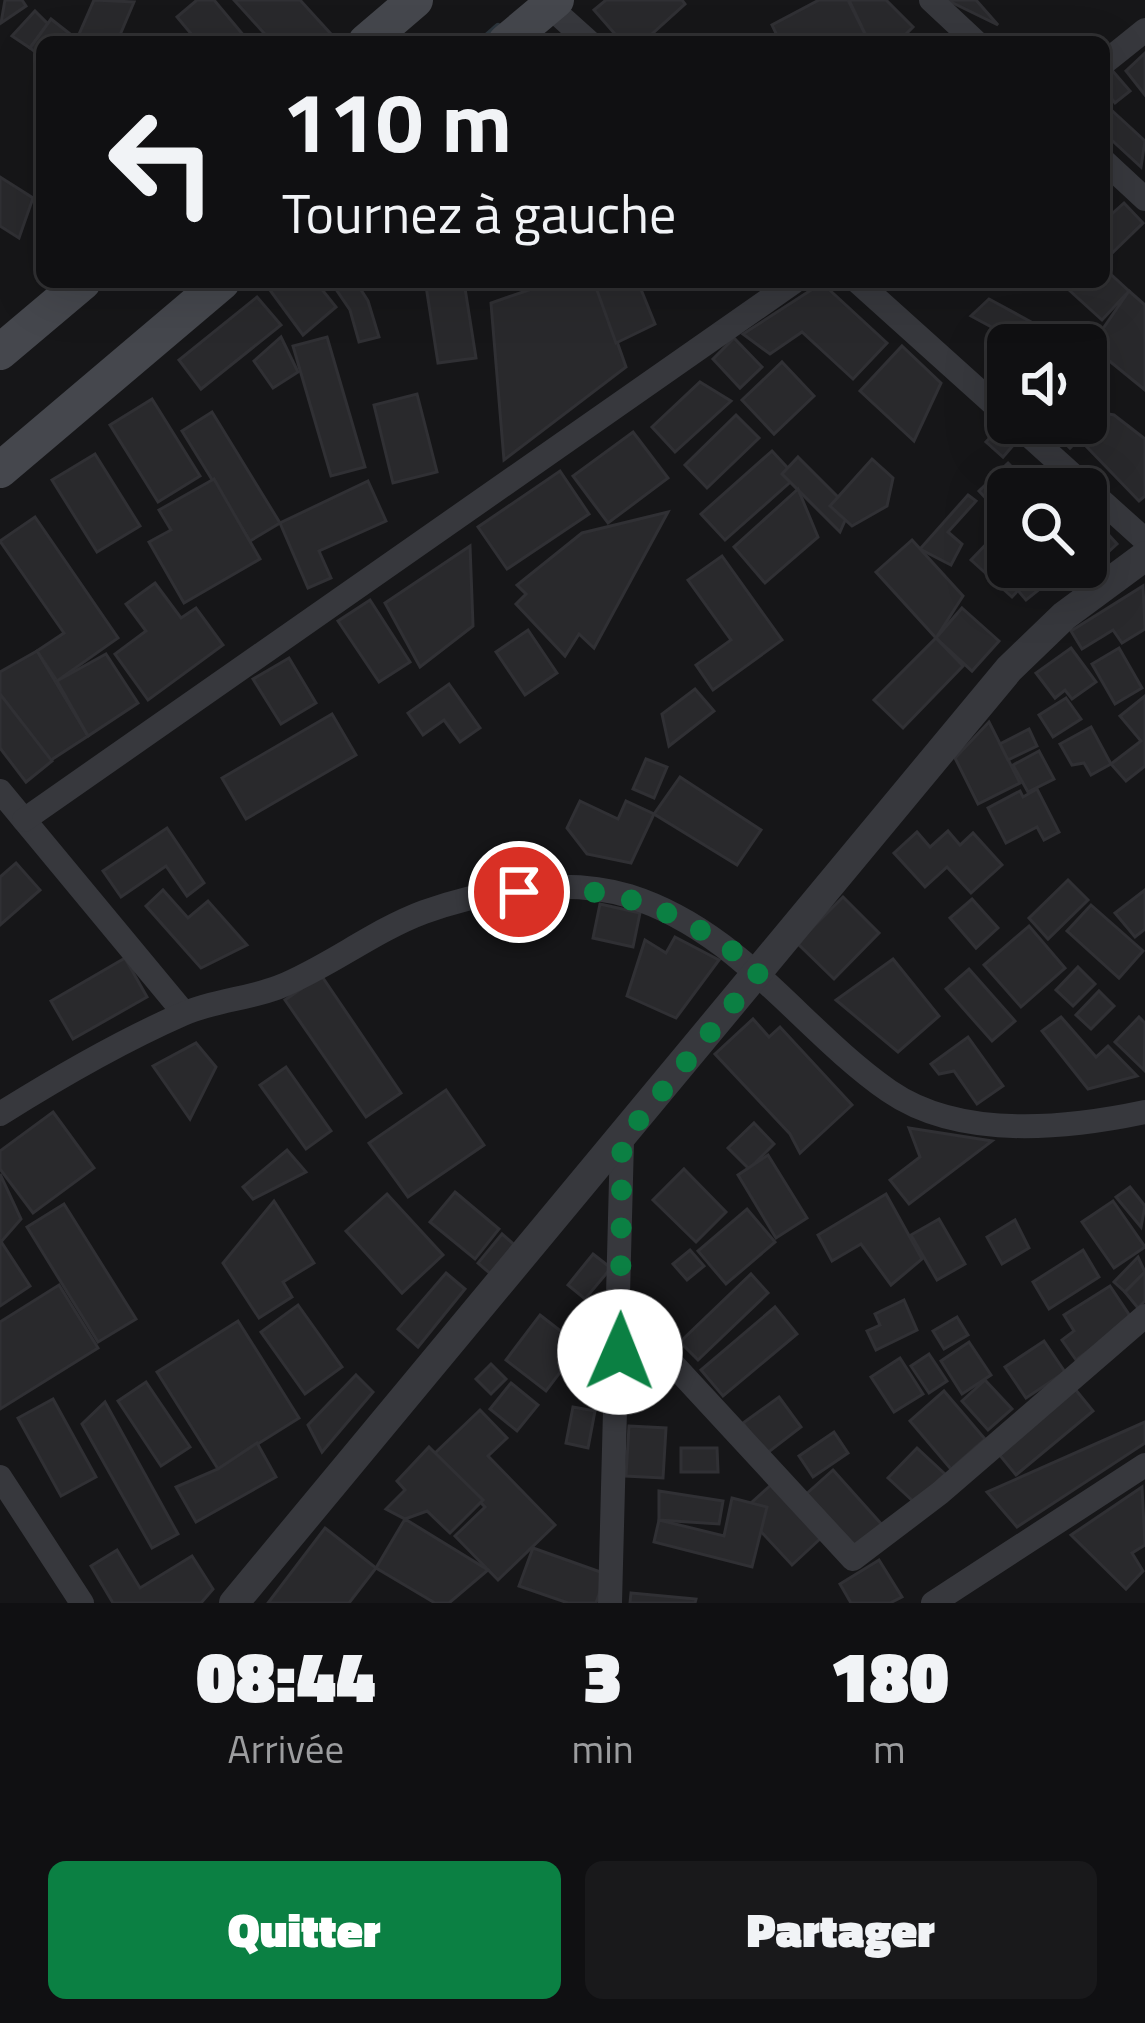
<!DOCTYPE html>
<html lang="fr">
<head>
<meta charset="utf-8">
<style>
	body { margin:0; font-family:"Titillium Web",sans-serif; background:#19191b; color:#f1f3f6; height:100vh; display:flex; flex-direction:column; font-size:45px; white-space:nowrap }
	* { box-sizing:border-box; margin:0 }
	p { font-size:39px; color:#9c9d9f }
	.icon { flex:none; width:66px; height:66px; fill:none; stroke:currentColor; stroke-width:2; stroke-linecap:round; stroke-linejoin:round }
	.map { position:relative; height:1603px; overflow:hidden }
	.drawer { display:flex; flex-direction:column; background:#101012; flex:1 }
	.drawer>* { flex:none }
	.top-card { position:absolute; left:36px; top:36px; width:1074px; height:252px; border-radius:18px; box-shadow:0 12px 48px #0002,0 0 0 3px #303032; background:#101012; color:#f1f3f6; overflow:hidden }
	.tools { position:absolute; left:987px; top:324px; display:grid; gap:24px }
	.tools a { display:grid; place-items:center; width:120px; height:120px; border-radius:18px; background:#101012; box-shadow:0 12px 48px #0002,0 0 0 3px #303032; font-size:60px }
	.pin { position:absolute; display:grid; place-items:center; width:102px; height:102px; color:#fff; margin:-51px; border:6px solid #fff; border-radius:50%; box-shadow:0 3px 12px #0007 }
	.me { position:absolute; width:132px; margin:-66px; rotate:1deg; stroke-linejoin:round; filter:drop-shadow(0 0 9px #0008) }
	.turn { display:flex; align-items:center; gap:42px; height:252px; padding:0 48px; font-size:54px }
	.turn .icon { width:156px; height:156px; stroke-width:2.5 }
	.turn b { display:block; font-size:84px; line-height:102px }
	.eta { display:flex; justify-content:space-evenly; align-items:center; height:204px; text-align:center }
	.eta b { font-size:72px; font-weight:800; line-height:84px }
	.primary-button { display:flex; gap:24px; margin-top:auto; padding:24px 48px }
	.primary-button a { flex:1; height:138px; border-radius:18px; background:#0b8043; color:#fff; font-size:48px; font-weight:800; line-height:138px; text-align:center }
	.primary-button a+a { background:#19191b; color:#f1f3f6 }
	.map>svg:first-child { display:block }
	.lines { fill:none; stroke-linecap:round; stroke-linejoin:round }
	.stream { stroke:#2c353c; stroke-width:8 }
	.building { fill:#29292c; stroke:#303034; stroke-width:3 }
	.minor { stroke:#37383d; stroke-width:24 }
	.tertiary { stroke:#37383d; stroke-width:30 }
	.secondary { stroke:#45474d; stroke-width:36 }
	.route { stroke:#0b8043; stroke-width:21; stroke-dasharray:0 37.8 }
</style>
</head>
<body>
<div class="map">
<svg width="1145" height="1603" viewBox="0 0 1145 1603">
	<rect width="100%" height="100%" fill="#161618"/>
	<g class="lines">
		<polyline class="stream" points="481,42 498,27"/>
	</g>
	<g class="building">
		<polygon points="5,0 22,0 26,6 1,23"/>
		<polygon points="94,0 134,2 117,42 77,39"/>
		<polygon points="197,0 214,0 245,37 239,42 198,42 177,17"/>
		<polygon points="234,0 300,0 330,33 320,42 272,42"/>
		<polygon points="606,0 682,0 685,4 643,42 622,42 594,10"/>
		<polygon points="819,0 848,0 869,42 780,42 772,25"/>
		<polygon points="849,0 886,0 913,27 898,42 869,42"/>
		<polygon points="949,0 976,0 998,25 951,2"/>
		<polygon points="35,11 48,24 30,48 12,36"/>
		<polygon points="51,19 74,37 70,42 42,42 42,57 30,48"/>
		<polygon points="1145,53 1145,95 1126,71"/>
		<polygon points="1111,69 1130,91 1115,103 1104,89 1104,74"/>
		<polygon points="1107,106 1145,141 1141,167 1104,133"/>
		<polygon points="0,177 33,198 19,238 0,226"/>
		<polygon points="1124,203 1143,223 1107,258 1104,221"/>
		<polygon points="1104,268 1129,291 1102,320 1069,290 1076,282 1104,282"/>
		<polygon points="264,282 316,282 336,307 303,335"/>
		<polygon points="331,282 356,282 368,301 379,337 359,342 350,310"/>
		<polygon points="464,282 476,358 438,363 426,286"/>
		<polygon points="552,282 596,282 626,367 504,460 491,303"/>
		<polygon points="594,282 638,282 655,324 616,343"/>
		<polygon points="822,283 887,343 853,379 802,332 770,354 743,334"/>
		<polygon points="1129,291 1145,305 1145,390 1091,346"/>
		<polygon points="257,297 281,325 201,389 179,360"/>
		<polygon points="989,299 1044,329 1035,345 1025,345 971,316"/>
		<polygon points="281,337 298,372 273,388 254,361"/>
		<polygon points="327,337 365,467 331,476 293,346"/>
		<polygon points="734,338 762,367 740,388 713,359"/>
		<polygon points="902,346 941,383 914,441 860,391"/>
		<polygon points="782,362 814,396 774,434 742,400"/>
		<polygon points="700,382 731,401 675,452 652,427"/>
		<polygon points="417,394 437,472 393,483 374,405"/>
		<polygon points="1086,396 1103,413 1070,448 1044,423 1086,423"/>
		<polygon points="152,399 200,476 158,502 110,425"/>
		<polygon points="212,412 280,523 250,541 182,431"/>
		<polygon points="1103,413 1114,415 1145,439 1145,496 1139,501 1085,445"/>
		<polygon points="736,415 759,438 707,488 685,465"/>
		<polygon points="1000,427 1016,442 1003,457 986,442"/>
		<polygon points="633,432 668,478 608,523 573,476"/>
		<polygon points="772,451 796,477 725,540 701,514"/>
		<polygon points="95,454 140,526 97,552 52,480"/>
		<polygon points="798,457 850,509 840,532 782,474"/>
		<polygon points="872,459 893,478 887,506 852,526 830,506"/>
		<polygon points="1008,463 1033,489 1008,489 1008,538 988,517 996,509 979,491"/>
		<polygon points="560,471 589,514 507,569 478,527"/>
		<polygon points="214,479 260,559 184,603 149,542 171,530 159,510"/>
		<polygon points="368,481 386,521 319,551 331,578 308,588 280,523"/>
		<polygon points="798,489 818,537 765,583 734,547"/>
		<polygon points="968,495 976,501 948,532 962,544 951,565 920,549"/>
		<polygon points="668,512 594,648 579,634 565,656 516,604 526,594 517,585 582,533"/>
		<polygon points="35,517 118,638 57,681 37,651 64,633 0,541"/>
		<polygon points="1096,521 1117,544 1080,578 1070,567 1086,567 1086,530"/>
		<polygon points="992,538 1008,553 1008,567 1023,567 1032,575 1012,597 971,560"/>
		<polygon points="912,540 963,596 936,638 876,572"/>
		<polygon points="470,546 473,626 420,667 385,603"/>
		<polygon points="722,556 782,640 713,690 696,665 731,640 688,580"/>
		<polygon points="1042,567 1066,568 1026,600 1015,587"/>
		<polygon points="155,583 181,618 196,608 223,645 148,700 115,654 146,631 126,604"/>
		<polygon points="1143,586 1145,629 1122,643 1113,630 1082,649 1071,631"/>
		<polygon points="370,600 410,662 379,682 338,621"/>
		<polygon points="962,608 999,641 972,671 936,638"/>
		<polygon points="528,630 557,673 525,695 496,652"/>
		<polygon points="936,638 963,666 903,728 874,700"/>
		<polygon points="1071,648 1096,682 1072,699 1065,690 1055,698 1036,673"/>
		<polygon points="1119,648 1142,688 1115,704 1092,664"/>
		<polygon points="37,651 88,736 48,762 0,696 0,672"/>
		<polygon points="106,654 138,703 88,736 57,681"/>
		<polygon points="289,658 316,703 281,724 253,679"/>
		<polygon points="449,684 480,728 460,742 444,720 423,735 408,713"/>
		<polygon points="695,689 714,711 669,746 662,714"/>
		<polygon points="0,694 52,761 26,782 0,748"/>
		<polygon points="1145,696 1145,766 1126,781 1111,764 1141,741 1120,716"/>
		<polygon points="1066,698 1081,719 1053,737 1039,715"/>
		<polygon points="332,714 356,755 246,819 222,778"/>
		<polygon points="989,722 1020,783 978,804 955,758"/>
		<polygon points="1091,727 1111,764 1091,775 1084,763 1072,765 1060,744"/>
		<polygon points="1029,729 1037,746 1008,760 1000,744"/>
		<polygon points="1039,751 1054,779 1028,792 1013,765"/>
		<polygon points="646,759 667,767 654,798 633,789"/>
		<polygon points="680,777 761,830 737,865 654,814"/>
		<polygon points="1037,789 1059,832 1044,840 1037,827 1006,843 988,808 1020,791 1023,797"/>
		<polygon points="580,801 618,819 626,801 654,814 631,863 587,854 567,828"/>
		<polygon points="167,828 204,883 187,896 166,866 121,897 103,871"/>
		<polygon points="948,831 960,845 973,833 1002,865 971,893 947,867 925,887 894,853 917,832 930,847"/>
		<polygon points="16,863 40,890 0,925 0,877"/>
		<polygon points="1068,880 1088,900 1048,939 1029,918"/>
		<polygon points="163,890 188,918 208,901 247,945 201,968 146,906"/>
		<polygon points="1145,890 1145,929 1135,937 1115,913"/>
		<polygon points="843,897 879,933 834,979 797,943"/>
		<polygon points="972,899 998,928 976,948 950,918"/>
		<polygon points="600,904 640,913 633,947 593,938"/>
		<polygon points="1091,905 1143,951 1119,978 1067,931"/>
		<polygon points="1029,926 1065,968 1021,1007 984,965"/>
		<polygon points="675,937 719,960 676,1018 627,996 645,940 666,953"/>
		<polygon points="125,958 147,997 73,1039 51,1001"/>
		<polygon points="893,959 939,1016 898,1052 836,1000"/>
		<polygon points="1078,967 1095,984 1073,1006 1056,990"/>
		<polygon points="969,969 1015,1021 992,1041 946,989"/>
		<polygon points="321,975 401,1093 366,1117 285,1000"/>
		<polygon points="1099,991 1114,1006 1091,1029 1076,1015"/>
		<polygon points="1061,1017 1096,1057 1108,1046 1137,1076 1088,1089 1042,1031"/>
		<polygon points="1139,1017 1145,1023 1144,1070 1115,1042"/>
		<polygon points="753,1019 769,1037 780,1027 852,1105 800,1153 790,1134 715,1054"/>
		<polygon points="968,1037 1003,1086 977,1104 954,1071 939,1074 931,1064"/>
		<polygon points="196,1043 216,1067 190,1119 153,1066"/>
		<polygon points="286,1067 331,1131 306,1149 260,1085"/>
		<polygon points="446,1090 484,1145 408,1197 369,1143"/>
		<polygon points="53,1112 94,1168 33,1213 0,1169 0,1151"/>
		<polygon points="754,1123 774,1144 749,1169 728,1148"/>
		<polygon points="909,1128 992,1141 909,1204 890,1180 920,1157"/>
		<polygon points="287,1150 306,1172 253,1199 243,1187"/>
		<polygon points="768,1155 807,1218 776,1238 738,1175"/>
		<polygon points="684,1169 726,1212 696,1242 653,1200"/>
		<polygon points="0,1174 21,1219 0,1243"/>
		<polygon points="1130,1187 1145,1206 1141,1227 1116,1197"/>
		<polygon points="455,1192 499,1229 475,1259 430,1222"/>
		<polygon points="387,1194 443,1255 402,1293 346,1231"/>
		<polygon points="886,1194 922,1259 891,1285 861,1244 832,1261 818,1235"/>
		<polygon points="274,1201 314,1263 283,1282 292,1297 259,1318 223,1263"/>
		<polygon points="1113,1201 1145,1247 1114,1268 1082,1222"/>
		<polygon points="64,1204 136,1319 98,1342 27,1227"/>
		<polygon points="747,1209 775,1242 726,1284 698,1251"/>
		<polygon points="939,1219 965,1264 937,1280 911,1235"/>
		<polygon points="1015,1220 1029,1248 1002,1264 987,1237"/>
		<polygon points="502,1234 518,1248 493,1276 478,1263"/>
		<polygon points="0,1240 30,1286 0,1306"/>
		<polygon points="690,1250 704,1266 687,1280 673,1264"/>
		<polygon points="1083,1250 1099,1277 1049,1309 1033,1282"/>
		<polygon points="593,1254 611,1268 585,1299 568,1285"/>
		<polygon points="1138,1257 1145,1272 1125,1292 1114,1282"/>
		<polygon points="1145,1272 1145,1301 1138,1308 1125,1292"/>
		<polygon points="446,1273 465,1289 418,1347 398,1329"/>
		<polygon points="751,1274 768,1293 698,1360 680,1342"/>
		<polygon points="59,1285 98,1348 0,1409 0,1322"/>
		<polygon points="1110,1286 1132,1319 1076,1360 1062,1340 1074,1331 1064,1315"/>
		<polygon points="904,1300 917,1330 876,1350 867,1331 880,1325 875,1314"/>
		<polygon points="298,1305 342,1367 305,1394 261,1332"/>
		<polygon points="775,1307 797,1334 723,1396 701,1370"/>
		<polygon points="540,1315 580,1346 546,1391 506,1360"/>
		<polygon points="957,1317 968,1335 944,1349 933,1331"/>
		<polygon points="238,1321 299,1418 218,1469 157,1372"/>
		<polygon points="1044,1341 1065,1372 1026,1398 1005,1367"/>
		<polygon points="969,1342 991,1375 962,1394 941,1361"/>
		<polygon points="929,1354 947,1381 929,1393 911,1366"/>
		<polygon points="900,1358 923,1394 894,1412 871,1377"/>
		<polygon points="491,1364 506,1379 491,1394 476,1379"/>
		<polygon points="356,1375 373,1392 322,1452 308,1425"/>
		<polygon points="985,1380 1012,1409 988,1430 962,1401"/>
		<polygon points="146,1382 190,1447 161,1466 118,1401"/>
		<polygon points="511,1383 538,1405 517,1431 490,1409"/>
		<polygon points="1075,1389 1093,1411 1016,1475 998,1453"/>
		<polygon points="944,1391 985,1439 951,1469 910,1421"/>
		<polygon points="779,1397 801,1427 766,1454 743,1423"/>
		<polygon points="53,1399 96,1477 61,1496 18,1418"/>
		<polygon points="105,1402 178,1534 152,1548 82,1424"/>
		<polygon points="573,1407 595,1411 588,1448 566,1443"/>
		<polygon points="480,1410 507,1438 488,1456 555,1525 498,1580 455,1536 485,1507 434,1454"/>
		<polygon points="1145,1422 1145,1443 1017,1527 987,1492"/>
		<polygon points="629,1426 666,1428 663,1478 626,1476"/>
		<polygon points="834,1432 848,1453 813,1477 799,1456"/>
		<polygon points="257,1443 276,1477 196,1522 176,1487 218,1469"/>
		<polygon points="429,1447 483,1500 450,1533 427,1511 405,1519 386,1509 405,1490 397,1481"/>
		<polygon points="681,1448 717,1448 718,1472 681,1472"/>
		<polygon points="917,1448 945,1474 916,1504 888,1478"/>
		<polygon points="833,1470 884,1527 855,1553 804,1496"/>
		<polygon points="772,1484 821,1538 792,1565 742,1511"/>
		<polygon points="1142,1487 1145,1545 1132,1553 1143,1571 1126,1589 1071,1535"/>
		<polygon points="659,1491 723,1501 719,1524 659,1520"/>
		<polygon points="732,1498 767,1507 752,1567 654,1542 659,1520 724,1536"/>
		<polygon points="405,1519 488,1570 449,1603 435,1603 376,1568"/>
		<polygon points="325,1528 376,1568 349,1603 268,1603"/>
		<polygon points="533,1548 606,1574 596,1603 568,1603 519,1586"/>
		<polygon points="117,1550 140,1588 192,1556 213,1589 201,1603 113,1603 91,1566"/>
		<polygon points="879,1560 902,1597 890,1603 851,1603 840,1584"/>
		<polygon points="631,1593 696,1599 695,1603 630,1603"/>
	</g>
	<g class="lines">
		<g class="minor">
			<polyline points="931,0 976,42"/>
			<polyline points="549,6 589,42"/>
			<polyline points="1104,63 1145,30"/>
			<polyline points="1104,161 1145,199"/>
			<polyline points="858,282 1008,417"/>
			<polyline points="1015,423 1145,540"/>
			<polyline points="0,791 184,1013"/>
			<polyline points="24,820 794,282"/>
			<path d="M0 1114C59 1077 119 1042 183 1014 215 1000 248 999 279 987 329 967 373 931 424 912 485 890 567 877 629 896 740 931 799 1028 889 1091 960 1140 1065 1129 1145 1112"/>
			<polyline points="622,1309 853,1559 940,1493 1145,1316"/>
			<polyline points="0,1477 82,1603"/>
			<polyline points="610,1603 622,1141"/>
			<polyline points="933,1603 1145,1465"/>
		</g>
		<polyline class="tertiary" points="234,1603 1009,669 1064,616 1145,556"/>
		<g class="secondary">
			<polyline points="366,42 415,0"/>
			<polyline points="506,42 556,0"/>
			<polyline points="0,352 83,282"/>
			<polyline points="0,470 222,282"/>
		</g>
	</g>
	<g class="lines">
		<path class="route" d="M519 892C617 881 683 912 760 971L622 1141 620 1352"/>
	</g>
</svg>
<div class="tools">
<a><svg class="icon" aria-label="sound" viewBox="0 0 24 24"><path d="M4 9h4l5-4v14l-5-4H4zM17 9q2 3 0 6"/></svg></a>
<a><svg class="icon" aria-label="search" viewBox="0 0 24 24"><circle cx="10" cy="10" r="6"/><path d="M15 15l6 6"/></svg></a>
</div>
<div class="pin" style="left:519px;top:892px;background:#d93025"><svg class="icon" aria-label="arrive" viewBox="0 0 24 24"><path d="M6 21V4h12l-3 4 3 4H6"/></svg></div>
<svg class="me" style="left:620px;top:1352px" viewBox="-20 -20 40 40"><circle r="19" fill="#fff"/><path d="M0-13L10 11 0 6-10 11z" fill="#0b8043"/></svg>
<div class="top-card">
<div class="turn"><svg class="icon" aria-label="left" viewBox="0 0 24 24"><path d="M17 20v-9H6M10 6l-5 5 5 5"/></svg><div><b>110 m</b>Tournez à gauche</div></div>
</div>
</div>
<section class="drawer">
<div class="eta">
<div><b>08:44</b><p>Arrivée</p></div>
<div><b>3</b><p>min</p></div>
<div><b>180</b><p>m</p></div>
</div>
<div class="primary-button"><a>Quitter</a><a>Partager</a></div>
</section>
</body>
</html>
